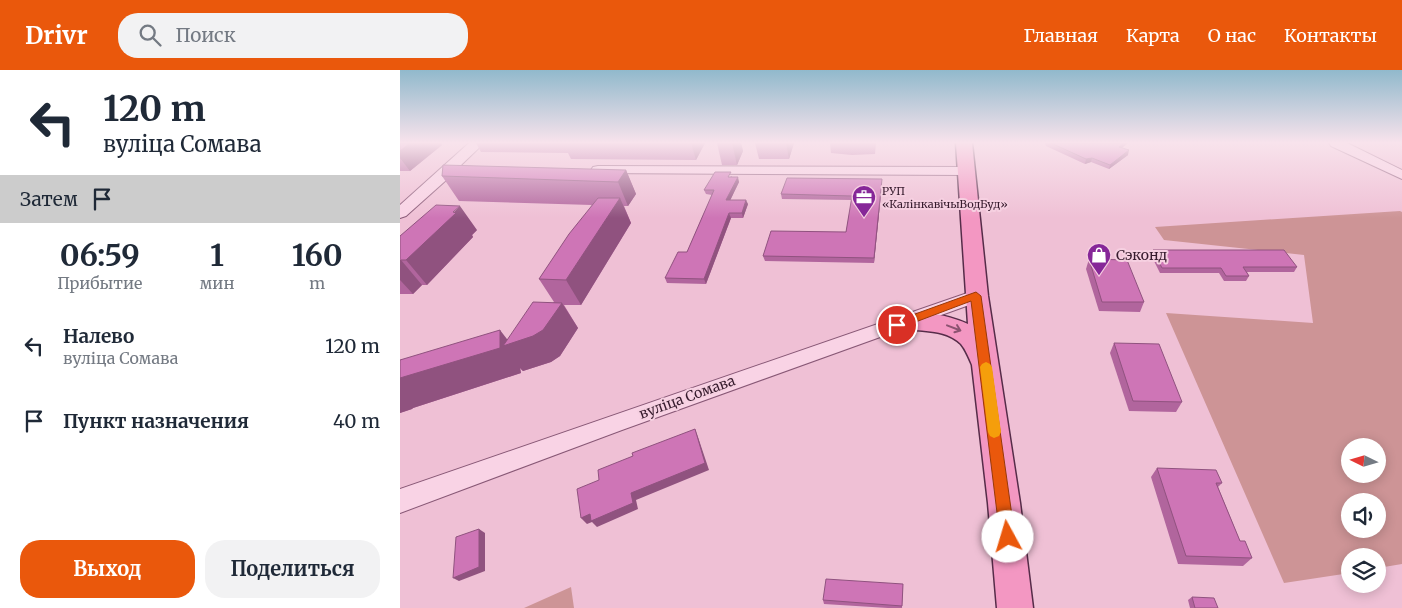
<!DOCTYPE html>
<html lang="ru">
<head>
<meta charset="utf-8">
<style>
	body { margin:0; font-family:Merriweather,serif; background:#f2f2f3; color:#1f2937; height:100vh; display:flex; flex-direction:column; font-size:19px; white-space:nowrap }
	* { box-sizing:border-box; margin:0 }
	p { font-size:16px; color:#747a83 }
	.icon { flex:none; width:28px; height:28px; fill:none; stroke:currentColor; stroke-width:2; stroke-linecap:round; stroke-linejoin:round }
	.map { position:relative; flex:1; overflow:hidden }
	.drawer { display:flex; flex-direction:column; background:#fff; width:400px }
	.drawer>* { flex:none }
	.banner { background:#fff; color:#1f2937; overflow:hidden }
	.needle { width:32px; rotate:275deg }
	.tools { position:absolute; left:941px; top:368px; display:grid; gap:10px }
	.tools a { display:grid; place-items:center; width:45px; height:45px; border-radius:50%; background:#fff; box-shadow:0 2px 12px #0003; font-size:25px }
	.pin { position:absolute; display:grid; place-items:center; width:42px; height:42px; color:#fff; margin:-21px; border:2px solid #fff; border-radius:50%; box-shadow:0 1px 5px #0007 }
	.me { position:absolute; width:55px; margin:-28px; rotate:354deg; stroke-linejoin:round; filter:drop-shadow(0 0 4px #0008) }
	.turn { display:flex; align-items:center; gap:18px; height:105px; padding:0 20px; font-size:22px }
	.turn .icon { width:65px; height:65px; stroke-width:2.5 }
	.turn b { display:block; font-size:35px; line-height:42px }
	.then { display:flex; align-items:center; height:48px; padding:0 20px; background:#0003; gap:10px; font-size:19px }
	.eta { display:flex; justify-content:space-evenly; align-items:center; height:85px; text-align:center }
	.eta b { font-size:30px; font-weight:700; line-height:35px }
	.button { display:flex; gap:10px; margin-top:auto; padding:10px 20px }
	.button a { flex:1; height:58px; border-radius:20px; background:#ea580c; color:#fff; font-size:20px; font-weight:700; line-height:58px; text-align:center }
	.button a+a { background:#f2f2f3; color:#1f2937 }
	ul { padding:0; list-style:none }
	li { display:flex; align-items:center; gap:15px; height:75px; padding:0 20px }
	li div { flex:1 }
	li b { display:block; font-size:19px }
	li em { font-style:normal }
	header { display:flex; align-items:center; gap:30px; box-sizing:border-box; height:70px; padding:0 25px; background:#ea580c; color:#fff }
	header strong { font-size:24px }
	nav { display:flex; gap:28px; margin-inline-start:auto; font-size:18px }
	.search { width:350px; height:45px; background:#f2f2f3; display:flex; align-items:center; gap:12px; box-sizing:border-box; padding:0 18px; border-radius:20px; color:#747a83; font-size:19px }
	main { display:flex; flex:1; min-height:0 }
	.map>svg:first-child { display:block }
	.green { fill:#cd9496; fill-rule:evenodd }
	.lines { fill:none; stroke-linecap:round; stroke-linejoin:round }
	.minor-casing { stroke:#885876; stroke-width:2 }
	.major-casing { stroke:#562c49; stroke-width:3 }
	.minor { fill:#f9d3e5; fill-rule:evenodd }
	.major { fill:#f397c2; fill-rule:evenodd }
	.wall { fill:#b1659d }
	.shaded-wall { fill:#90527f }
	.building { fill:#ce75b6; stroke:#90527f }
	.oneway { stroke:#8c5371 }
	.route { fill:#ea580c; stroke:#983908 }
	.slow { fill:#f59e0b }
	.labels { text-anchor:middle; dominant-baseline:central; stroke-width:4; stroke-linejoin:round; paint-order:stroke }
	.far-poi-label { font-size:11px; fill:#371c2e; stroke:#f6d0e1; text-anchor:start }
	.poi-label { font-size:14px; fill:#371c2e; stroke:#f6d0e1; text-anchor:start }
	.street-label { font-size:14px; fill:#371c2e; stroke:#f6d0e1 }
</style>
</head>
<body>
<header>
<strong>Drivr</strong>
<div class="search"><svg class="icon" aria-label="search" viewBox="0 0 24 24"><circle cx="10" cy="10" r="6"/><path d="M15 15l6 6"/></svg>Поиск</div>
<nav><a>Главная</a><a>Карта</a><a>О нас</a><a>Контакты</a></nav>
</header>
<main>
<section class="drawer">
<div class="banner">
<div class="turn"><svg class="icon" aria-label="left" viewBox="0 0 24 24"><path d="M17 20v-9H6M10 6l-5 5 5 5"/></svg><div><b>120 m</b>вуліца Сомава</div></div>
<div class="then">Затем<svg class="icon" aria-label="arrive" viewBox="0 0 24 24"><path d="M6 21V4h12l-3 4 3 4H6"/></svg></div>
</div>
<div class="eta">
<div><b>06:59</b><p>Прибытие</p></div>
<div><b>1</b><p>мин</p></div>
<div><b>160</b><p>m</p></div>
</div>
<ul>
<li><svg class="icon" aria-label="left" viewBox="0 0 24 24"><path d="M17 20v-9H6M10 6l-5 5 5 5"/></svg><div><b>Налево</b><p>вуліца Сомава</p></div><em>120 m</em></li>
<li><svg class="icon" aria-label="arrive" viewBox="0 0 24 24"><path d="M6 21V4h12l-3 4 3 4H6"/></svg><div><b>Пункт назначения</b></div><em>40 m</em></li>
</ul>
<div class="button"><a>Выход</a><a>Поделиться</a></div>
</section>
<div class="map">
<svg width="1002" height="538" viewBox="0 0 1002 538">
	<rect width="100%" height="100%" fill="#efc0d5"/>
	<g class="green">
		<path d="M1000 141 1002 142V494L978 498V486H950V503L884 513 766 243 913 253 904 185 764 170 755 157ZM950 376H978V404H950ZM950 431H978V459H950Z"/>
		<polygon points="171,517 174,538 124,538"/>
	</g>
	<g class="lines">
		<g class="minor-casing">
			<g id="minor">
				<polygon points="69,73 84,73 60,96 74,97 76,100 74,103 53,104 6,146 0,148 0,135"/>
				<polygon points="929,73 947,73 1002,100 1002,109 931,76"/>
				<polygon points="198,96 566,97 571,98 573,101 571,104 566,105 193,103 191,100 193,97"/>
				<polygon points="576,220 583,222 585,226 583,230 222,360 0,443 0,419"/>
			</g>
		</g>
		<g class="major-casing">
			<path id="major" d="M556 73H572L588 226 620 433 633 538H597L588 433 572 295C569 288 566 280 561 274 544 257 518 263 497 257L494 251 497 245C519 239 548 245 568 254Z"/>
		</g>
		<use href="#minor" class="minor"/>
		<use href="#major" class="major"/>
	</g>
	<g class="wall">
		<polygon points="0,73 41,73 42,75 10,101 0,101"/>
		<polygon points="76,73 305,73 296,90 171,89 168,83 81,82"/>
		<polygon points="317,73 341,73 343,81 337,95 322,95"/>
		<polygon points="355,73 394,73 389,89 359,89"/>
		<polygon points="430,73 476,73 475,84 452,85 431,83"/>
		<polygon points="645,73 728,73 722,78 728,85 709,99 691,92 685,94 646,76"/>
		<polygon points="226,100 236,124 228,136 224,136 231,153 181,235 164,235 178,258 160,286 151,292 123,301 120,298 121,303 13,338 12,339 0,343 0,290 107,270 154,232 139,209 192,135 59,131 42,106"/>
		<polygon points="332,106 332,107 339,112 330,130 348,134 343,148 331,148 306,214 267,213 265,208 287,182 312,125 306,124 304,120"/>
		<polygon points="482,114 474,193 365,191 363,186 446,162 452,130 382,129 381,124"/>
		<polygon points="77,160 72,165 73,167 27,215 22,215 13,224 0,224 0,166"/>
		<polygon points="753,180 897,197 894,202 847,202 849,206 846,211 824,211 819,203 760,203 751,185"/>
		<polygon points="689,189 744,232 740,242 699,241 686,199"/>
		<polygon points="714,273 782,332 776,342 729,341 710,283"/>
		<polygon points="757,398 822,413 818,417 840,471 852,488 843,496 778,494 751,407"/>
		<polygon points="503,514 502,538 488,538 424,534 423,530"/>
		<polygon points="792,527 818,538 790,538 788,530"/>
	</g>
	<g class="shaded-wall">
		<polygon points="10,73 41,73 42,75 10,101 0,88 0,81"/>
		<polygon points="291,73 305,73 296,90"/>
		<polygon points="332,73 341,73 343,81 337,95"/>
		<polygon points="386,73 394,73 389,89"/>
		<polygon points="724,73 728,73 717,81 719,77"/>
		<polygon points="729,80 728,85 709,99 710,95"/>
		<polygon points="692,88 691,92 685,94 686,89"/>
		<polygon points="226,100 236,124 228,136 218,112"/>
		<polygon points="338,107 339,112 328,135 326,130"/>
		<polygon points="482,109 482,114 474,193 474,188"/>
		<polygon points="220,128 231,153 181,235 166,210"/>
		<polygon points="346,130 348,134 343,148 342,143"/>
		<polygon points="60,136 77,160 72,165 73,167 27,215 6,190"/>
		<polygon points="329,143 331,148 306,214 304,209"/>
		<polygon points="1,190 22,215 13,224 0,210 0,191"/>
		<polygon points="162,233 178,258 160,286 151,292 123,301 120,298 121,303 13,338 12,339 0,343 0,308 100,260 110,273"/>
		<polygon points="295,359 298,367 309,400 236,430 238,439 197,457 192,452 187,454 181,448"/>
		<polygon points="79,459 85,463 85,501 59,511 53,508"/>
	</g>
	<g class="building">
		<polygon points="0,73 10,73 0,81"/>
		<polygon points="651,73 724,73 719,77 729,80 710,95 692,88 686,89"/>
		<polygon points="43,95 226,100 218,112 42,106"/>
		<polygon points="315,102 331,102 328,107 338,107 326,130 346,130 342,143 329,143 304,209 265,208 278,182 287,182 314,120 304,120"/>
		<polygon points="387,108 482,109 474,188 363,186 371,161 446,162 452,126 381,124"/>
		<polygon points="198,128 220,128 166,210 139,209 169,164"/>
		<polygon points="36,135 60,136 53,142 56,143 6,190 1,190 0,191 0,166"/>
		<polygon points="753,180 884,180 897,197 843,197 849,206 826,206 821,198 762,198"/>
		<polygon points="689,189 727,190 744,232 702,232"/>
		<polygon points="133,232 162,233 143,260 133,266 103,276"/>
		<polygon points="100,260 100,278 0,308 0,290"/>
		<polygon points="714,273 759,274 782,332 733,331"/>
		<polygon points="295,359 305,393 231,423 233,433 191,451 190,444 181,448 177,419 199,410 198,400 233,386 232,383"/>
		<polygon points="757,398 816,400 822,413 816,413 840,471 845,471 852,488 786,486"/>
		<polygon points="79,459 79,497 53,508 56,467"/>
		<polygon points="426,509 503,514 502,536 423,530"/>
		<polygon points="792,527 814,528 818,538 795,538"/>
	</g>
	<defs><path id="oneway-shaft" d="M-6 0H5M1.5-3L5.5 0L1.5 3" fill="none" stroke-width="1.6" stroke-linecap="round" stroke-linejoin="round" transform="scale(1.25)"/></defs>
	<use class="oneway" href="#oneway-shaft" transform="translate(554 258) rotate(21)"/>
	<linearGradient id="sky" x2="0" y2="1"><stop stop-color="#91b9cc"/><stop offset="0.49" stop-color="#f8e3ec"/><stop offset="1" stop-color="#f8e3ec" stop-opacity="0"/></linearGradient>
	<rect width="1002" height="148" fill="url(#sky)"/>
	<polygon class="route" points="576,222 581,226 615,467 613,472 608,474 602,472 600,467 571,231 497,259 491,255 493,252"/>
	<polygon class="slow" points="586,292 590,294 592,297 601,362 599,366 594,368 590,366 588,362 580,297 582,294"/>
	<defs>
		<g id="office-pin" transform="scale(1.25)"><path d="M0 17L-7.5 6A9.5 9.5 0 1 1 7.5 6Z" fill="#862798" stroke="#f6d0e1"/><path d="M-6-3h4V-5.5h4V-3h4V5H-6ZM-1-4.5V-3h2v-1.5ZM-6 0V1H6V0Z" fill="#fff"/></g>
		<g id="shop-pin" transform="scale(1.25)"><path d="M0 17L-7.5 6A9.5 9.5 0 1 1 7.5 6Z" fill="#862798" stroke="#f6d0e1"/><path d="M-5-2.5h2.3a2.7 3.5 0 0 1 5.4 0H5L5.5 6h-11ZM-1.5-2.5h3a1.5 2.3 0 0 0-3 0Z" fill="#fff"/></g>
	</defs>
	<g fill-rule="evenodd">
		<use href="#office-pin" x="464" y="127"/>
		<use href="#shop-pin" x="699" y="185"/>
	</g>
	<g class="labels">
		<g class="far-poi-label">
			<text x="482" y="121">РУП<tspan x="482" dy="13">«КалінкавічыВодБуд»</tspan></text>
		</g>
		<g class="poi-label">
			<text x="716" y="185">Сэконд</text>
		</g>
		<g class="street-label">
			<text transform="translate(287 327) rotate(-20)">вуліца Сомава</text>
		</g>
	</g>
</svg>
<div class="tools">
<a><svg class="needle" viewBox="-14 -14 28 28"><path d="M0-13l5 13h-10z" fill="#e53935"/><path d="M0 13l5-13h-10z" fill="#747a83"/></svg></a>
<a><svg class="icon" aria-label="sound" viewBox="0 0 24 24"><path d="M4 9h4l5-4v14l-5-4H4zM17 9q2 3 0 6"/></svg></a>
<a><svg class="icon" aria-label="layers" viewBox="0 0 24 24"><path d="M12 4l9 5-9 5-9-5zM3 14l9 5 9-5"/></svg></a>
</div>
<div class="pin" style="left:497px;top:255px;background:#d93025"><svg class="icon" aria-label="arrive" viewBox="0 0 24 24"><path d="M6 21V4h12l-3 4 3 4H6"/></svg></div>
<svg class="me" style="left:608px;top:467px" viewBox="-20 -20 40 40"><circle r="19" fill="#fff"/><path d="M0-13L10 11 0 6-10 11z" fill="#ea580c"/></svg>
</div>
</main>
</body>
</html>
